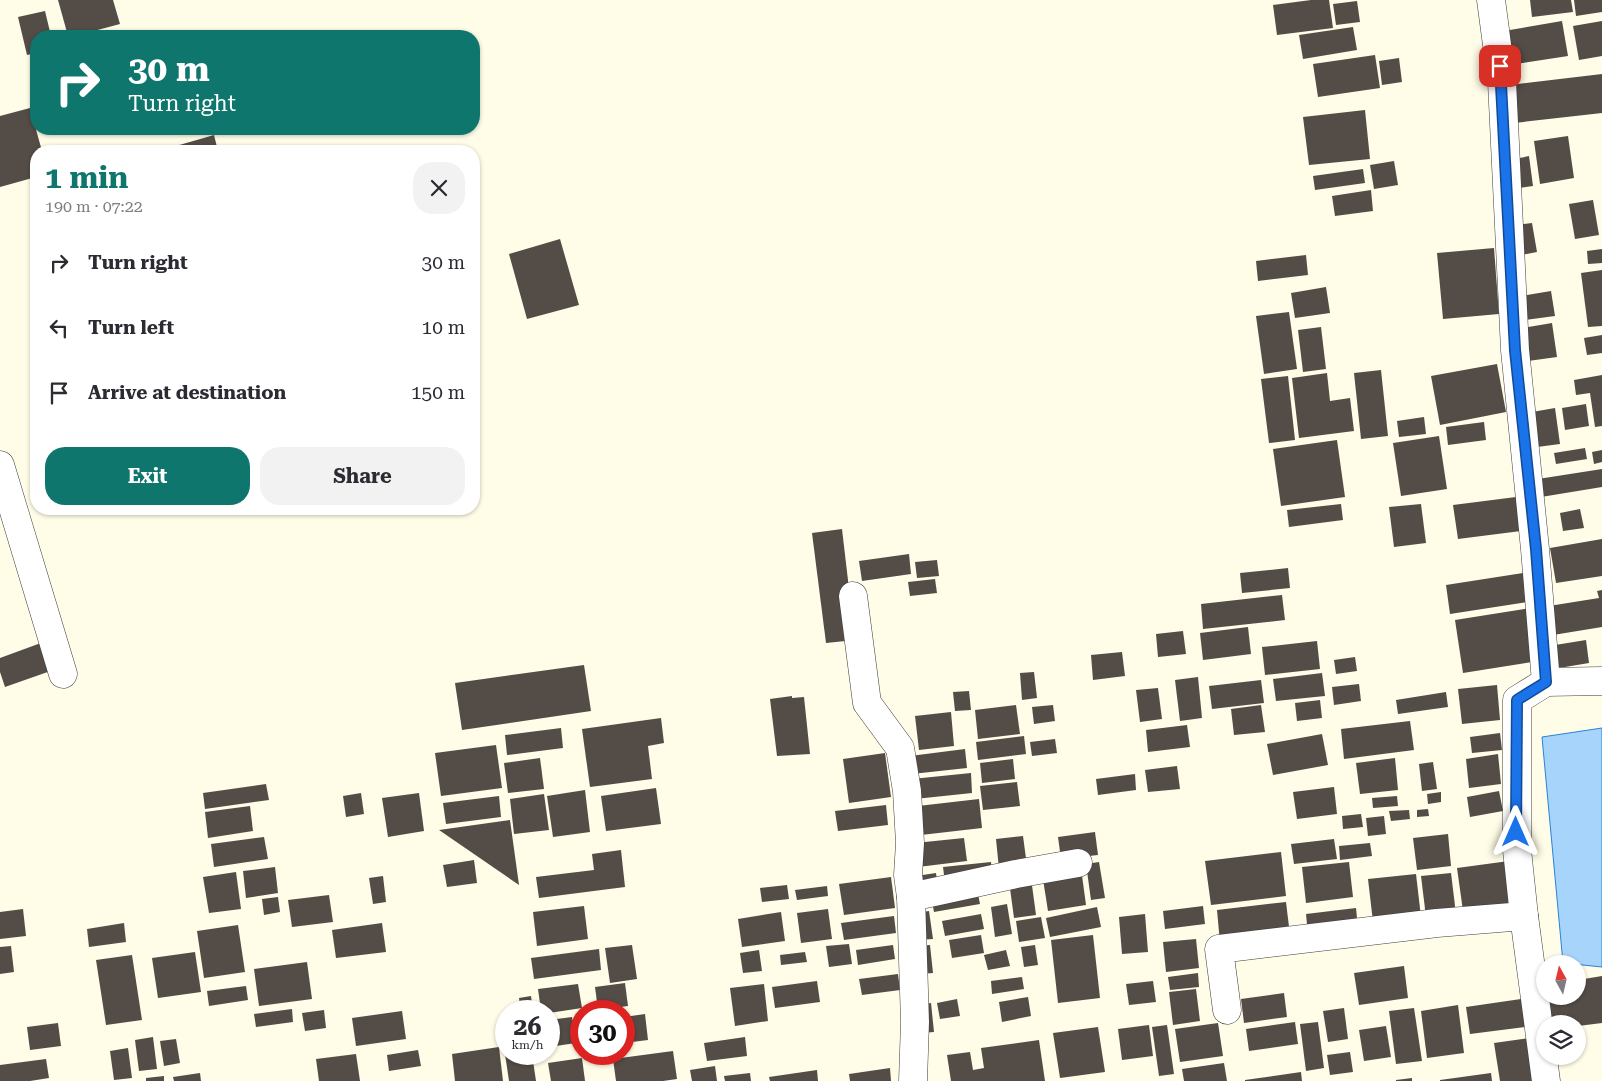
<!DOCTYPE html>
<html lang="en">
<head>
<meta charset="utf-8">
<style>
	body { margin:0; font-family:"Roboto Serif",serif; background:#f2f2f3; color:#2b2b33; height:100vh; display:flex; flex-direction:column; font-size:19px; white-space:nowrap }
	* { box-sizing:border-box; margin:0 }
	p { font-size:16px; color:#7c7c81 }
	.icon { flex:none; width:28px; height:28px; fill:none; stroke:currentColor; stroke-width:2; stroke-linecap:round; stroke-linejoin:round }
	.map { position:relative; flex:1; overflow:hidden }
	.side { position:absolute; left:30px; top:145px; width:450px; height:370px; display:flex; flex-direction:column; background:#fff; border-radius:20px; box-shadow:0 1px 4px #0004 }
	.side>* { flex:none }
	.banner { position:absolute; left:30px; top:30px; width:450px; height:105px; border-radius:20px; box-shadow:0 1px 4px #0004; background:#0f766e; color:#fff; overflow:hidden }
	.needle { width:32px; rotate:352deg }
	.fabs { position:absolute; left:1536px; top:955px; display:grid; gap:10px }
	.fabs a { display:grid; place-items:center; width:50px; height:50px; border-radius:50%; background:#fff; box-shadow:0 1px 4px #0004; font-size:25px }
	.speed { position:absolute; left:495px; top:1000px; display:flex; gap:10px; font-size:25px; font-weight:700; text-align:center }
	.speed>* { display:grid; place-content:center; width:65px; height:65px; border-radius:50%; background:#fff; box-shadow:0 1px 4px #0004; line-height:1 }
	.speed small { font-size:12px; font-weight:400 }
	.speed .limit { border:8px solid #d22; background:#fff; color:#111 }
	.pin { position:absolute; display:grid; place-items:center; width:42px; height:42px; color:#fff; margin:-21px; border-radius:10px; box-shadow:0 2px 8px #0006 }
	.me { position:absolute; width:55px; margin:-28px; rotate:0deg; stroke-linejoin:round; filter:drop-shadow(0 0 4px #0008) }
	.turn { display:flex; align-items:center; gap:18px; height:105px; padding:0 15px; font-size:22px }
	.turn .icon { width:65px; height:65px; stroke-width:2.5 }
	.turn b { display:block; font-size:35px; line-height:42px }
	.round { display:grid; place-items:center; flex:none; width:52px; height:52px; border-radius:20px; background:#f2f2f3 }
	.head { display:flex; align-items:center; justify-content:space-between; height:85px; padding:0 15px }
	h1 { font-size:30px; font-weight:700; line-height:38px; color:#0f766e }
	.action { display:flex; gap:10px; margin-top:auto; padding:10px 15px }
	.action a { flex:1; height:58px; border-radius:20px; background:#0f766e; color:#fff; font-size:20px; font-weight:700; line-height:58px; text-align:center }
	.action a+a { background:#f2f2f3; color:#2b2b33 }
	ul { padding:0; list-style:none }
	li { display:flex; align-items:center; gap:15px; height:65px; padding:0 15px }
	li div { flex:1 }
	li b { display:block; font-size:19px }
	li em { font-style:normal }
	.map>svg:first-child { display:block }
	.water { fill:#a7d4fb; stroke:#2881d8 }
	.building { fill:#544c46 }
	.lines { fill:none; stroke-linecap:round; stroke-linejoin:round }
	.minor-casing { stroke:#3d3d3d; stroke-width:29 }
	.minor { stroke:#fff; stroke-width:28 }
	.route-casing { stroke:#114b97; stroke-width:12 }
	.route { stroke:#1a73e8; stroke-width:9 }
</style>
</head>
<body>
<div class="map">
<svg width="1602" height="1081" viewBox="0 0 1602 1081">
	<rect width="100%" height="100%" fill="#fffde7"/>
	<polygon class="water" points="1602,728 1602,967 1563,963 1542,737"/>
	<g class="building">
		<polygon points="58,0 113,0 120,24 75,36 68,36"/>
		<polygon points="1311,0 1329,0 1333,28 1277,35 1273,5"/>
		<polygon points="1530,0 1571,0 1573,12 1532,17"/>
		<polygon points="1574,0 1602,0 1602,12 1576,16"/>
		<polygon points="1357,1 1360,22 1336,25 1333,4"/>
		<polygon points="45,11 51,36 36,36 36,53 27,55 18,17"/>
		<polygon points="1562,21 1568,56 1509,65 1504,31"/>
		<polygon points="1602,21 1602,56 1579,60 1573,26"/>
		<polygon points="1353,27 1357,50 1303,59 1299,35"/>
		<polygon points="1375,55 1380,88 1318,97 1313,64"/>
		<polygon points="1399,58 1402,82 1382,85 1379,61"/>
		<polygon points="1602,74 1602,113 1514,123 1509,85"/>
		<polygon points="30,108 42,151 36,151 36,177 0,187 0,116"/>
		<polygon points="1365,110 1370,159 1309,165 1303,117"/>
		<polygon points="214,135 218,151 162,151 162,150"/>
		<polygon points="1568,136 1574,178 1540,184 1534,141"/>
		<polygon points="1529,156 1533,186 1519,188 1515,159"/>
		<polygon points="1394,161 1398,185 1374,189 1370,165"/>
		<polygon points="1363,169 1365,183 1315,190 1313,176"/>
		<polygon points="1371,190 1373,211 1335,216 1332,196"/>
		<polygon points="1593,200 1599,235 1575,239 1569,204"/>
		<polygon points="1532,223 1537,252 1521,255 1515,225"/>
		<polygon points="560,239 579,305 527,319 509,254"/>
		<polygon points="1494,248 1499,314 1443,319 1437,253"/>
		<polygon points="1602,249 1602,263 1588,264 1587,251"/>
		<polygon points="1306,255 1308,275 1258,281 1256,261"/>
		<polygon points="1602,270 1602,326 1588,327 1581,273"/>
		<polygon points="1326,287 1330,313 1295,318 1291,293"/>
		<polygon points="1551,291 1555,316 1525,320 1521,296"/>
		<polygon points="1289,312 1297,369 1264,374 1256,316"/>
		<polygon points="1552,323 1557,357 1528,361 1523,328"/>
		<polygon points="1321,327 1326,369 1303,372 1298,330"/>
		<polygon points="1602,335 1602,353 1587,355 1584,338"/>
		<polygon points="1497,364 1506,412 1440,425 1431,376"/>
		<polygon points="1381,370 1388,436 1361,439 1354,373"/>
		<polygon points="1327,373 1330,401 1350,398 1354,431 1299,438 1292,378"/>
		<polygon points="1602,375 1602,426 1595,427 1590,393 1576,395 1574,380"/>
		<polygon points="1288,376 1295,440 1269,443 1261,379"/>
		<polygon points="1586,404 1589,426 1565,430 1562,408"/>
		<polygon points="1555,408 1560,444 1537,447 1532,412"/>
		<polygon points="1424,417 1426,434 1399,437 1397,421"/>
		<polygon points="1484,422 1486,440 1448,445 1446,427"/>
		<polygon points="1439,436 1447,489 1401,496 1393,443"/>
		<polygon points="1337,440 1345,497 1281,506 1273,449"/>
		<polygon points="1585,448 1587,459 1556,464 1554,453"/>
		<polygon points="1602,450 1602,462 1594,464 1592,452"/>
		<polygon points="1602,469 1602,487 1541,497 1538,479"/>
		<polygon points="1516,497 1521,531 1458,539 1453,505"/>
		<polygon points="1341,504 1343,520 1289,527 1287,510"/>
		<polygon points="1421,504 1426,543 1394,547 1389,507"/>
		<polygon points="1580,509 1584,528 1563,531 1560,513"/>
		<polygon points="842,529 855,640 826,643 812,533"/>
		<polygon points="1602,539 1602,576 1556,583 1550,548"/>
		<polygon points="909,554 911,574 862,581 859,561"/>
		<polygon points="937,560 939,576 917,578 915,562"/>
		<polygon points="1288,568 1290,588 1242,593 1240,573"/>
		<polygon points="1523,573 1528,602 1450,614 1446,585"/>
		<polygon points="935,579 937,593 910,596 908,582"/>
		<polygon points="1602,590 1602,627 1553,635 1549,606 1599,598 1597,591"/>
		<polygon points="1282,595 1285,620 1203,629 1201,604"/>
		<polygon points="1530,608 1539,661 1463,673 1455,620"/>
		<polygon points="1248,627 1251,654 1203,660 1200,633"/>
		<polygon points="1183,631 1186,654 1158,657 1156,634"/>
		<polygon points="49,640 59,668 5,687 0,672 0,658"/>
		<polygon points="1586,640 1589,663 1553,669 1549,646"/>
		<polygon points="1317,641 1320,669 1265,675 1262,647"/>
		<polygon points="1122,652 1125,676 1093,680 1091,655"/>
		<polygon points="1355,657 1357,671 1336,674 1334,660"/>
		<polygon points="584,665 591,711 462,730 455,683"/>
		<polygon points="1034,672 1037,698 1022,700 1020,673"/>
		<polygon points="1322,673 1325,696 1276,701 1273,679"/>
		<polygon points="1198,677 1202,718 1180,721 1175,680"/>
		<polygon points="1261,680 1264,703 1212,709 1209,686"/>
		<polygon points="1359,684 1361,701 1334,705 1332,687"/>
		<polygon points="1497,685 1500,720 1462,724 1458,689"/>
		<polygon points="1158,688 1162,719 1140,722 1136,690"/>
		<polygon points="969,691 971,710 955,711 953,692"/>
		<polygon points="1446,692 1448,707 1398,714 1396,700"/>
		<polygon points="792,696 792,698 804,697 810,754 777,756 770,699"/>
		<polygon points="1320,700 1322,718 1297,721 1295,703"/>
		<polygon points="1016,705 1020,734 978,739 975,710"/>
		<polygon points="1053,705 1055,721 1034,724 1032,707"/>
		<polygon points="1261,705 1265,732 1234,735 1231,709"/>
		<polygon points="951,712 954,746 919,750 915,716"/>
		<polygon points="661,718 664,743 648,746 652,779 590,787 582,729"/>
		<polygon points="1410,721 1414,750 1344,759 1341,729"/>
		<polygon points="1187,725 1190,747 1148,752 1146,730"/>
		<polygon points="561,728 563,748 507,755 505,735"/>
		<polygon points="1500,733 1502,750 1472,753 1470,737"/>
		<polygon points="1322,734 1328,765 1273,775 1267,744"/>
		<polygon points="1024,736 1026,754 978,760 976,742"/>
		<polygon points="1055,739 1057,753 1032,756 1030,742"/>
		<polygon points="496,745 502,788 441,796 435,753"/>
		<polygon points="965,749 967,768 912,774 910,756"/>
		<polygon points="885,753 891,797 849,803 843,759"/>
		<polygon points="1498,754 1501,784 1469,788 1466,759"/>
		<polygon points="540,758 544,789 508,793 504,763"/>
		<polygon points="1395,758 1398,790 1360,794 1356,763"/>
		<polygon points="1013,759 1015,779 982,783 980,763"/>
		<polygon points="1433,762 1437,789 1422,791 1419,764"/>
		<polygon points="1177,766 1180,789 1148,792 1145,770"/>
		<polygon points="971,773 972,793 915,799 912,779"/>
		<polygon points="1135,774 1136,790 1098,795 1096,779"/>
		<polygon points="1017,782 1020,806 983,810 980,786"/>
		<polygon points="266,784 269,800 205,809 203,793"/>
		<polygon points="1334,787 1337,814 1297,819 1293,792"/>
		<polygon points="656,788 661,824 606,831 601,796"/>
		<polygon points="585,790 590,832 553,837 547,796"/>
		<polygon points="1499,791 1503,811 1470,817 1467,797"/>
		<polygon points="1441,792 1441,802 1428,804 1427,794"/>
		<polygon points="361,793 364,814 346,817 343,796"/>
		<polygon points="419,793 424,831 388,837 382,798"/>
		<polygon points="544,794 549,830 514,834 510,799"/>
		<polygon points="499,796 501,817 446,824 443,803"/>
		<polygon points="1397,796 1398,806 1373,808 1372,798"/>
		<polygon points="979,799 982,828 921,835 918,806"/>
		<polygon points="886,805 888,825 838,831 835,811"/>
		<polygon points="250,806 253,831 208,838 205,812"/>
		<polygon points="1428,809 1429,816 1417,817 1417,810"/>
		<polygon points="1409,810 1410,819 1391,821 1389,811"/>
		<polygon points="1361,814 1363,827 1343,829 1342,816"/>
		<polygon points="1384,816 1386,834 1368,836 1366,818"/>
		<polygon points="510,820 519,885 439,830"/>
		<polygon points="1095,832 1098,855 1061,859 1058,837"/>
		<polygon points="1448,834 1451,866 1417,870 1413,838"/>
		<polygon points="1023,836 1027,866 999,869 996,839"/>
		<polygon points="264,837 268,859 214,867 211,844"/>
		<polygon points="964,838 967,861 918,867 915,843"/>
		<polygon points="1334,839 1337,859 1294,864 1291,844"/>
		<polygon points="1370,843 1372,856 1340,860 1339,846"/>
		<polygon points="621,850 625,887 539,898 536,877 594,870 592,854"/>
		<polygon points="1281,852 1286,896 1211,905 1205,861"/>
		<polygon points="474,860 477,883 447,887 443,865"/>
		<polygon points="1509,861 1514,904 1463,911 1457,868"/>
		<polygon points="991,862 992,878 945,883 943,867"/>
		<polygon points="1099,862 1105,898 1091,900 1086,864"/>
		<polygon points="1349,862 1353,897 1306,903 1302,867"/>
		<polygon points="275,867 278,893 246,898 243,871"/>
		<polygon points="1081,868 1086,905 1048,911 1042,873"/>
		<polygon points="236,872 241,909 209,913 203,877"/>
		<polygon points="936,873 938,888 918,890 916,876"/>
		<polygon points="1451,873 1456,914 1426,917 1421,876"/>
		<polygon points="1416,874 1421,917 1373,922 1368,879"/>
		<polygon points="383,876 386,902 373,904 369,878"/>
		<polygon points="891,877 895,908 844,915 839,884"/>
		<polygon points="1031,878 1036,915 1014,918 1009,881"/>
		<polygon points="787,885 789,899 762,902 760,888"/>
		<polygon points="827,886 828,896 797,900 795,890"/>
		<polygon points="977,889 980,904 934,912 931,896"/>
		<polygon points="329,895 333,922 292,927 288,900"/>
		<polygon points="278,897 280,912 264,915 262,899"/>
		<polygon points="1286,902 1290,935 1220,943 1217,910"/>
		<polygon points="1007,904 1012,934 995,937 991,907"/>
		<polygon points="584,906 588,939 537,946 533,912"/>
		<polygon points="1203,906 1205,924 1165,929 1163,911"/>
		<polygon points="1097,907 1101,927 1050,937 1046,918"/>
		<polygon points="1356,908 1358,928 1308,935 1306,914"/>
		<polygon points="23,909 26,936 0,939 0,912"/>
		<polygon points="828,909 832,939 801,943 797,913"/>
		<polygon points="929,911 933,939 917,940 914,913"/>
		<polygon points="781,912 785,941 742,947 738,919"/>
		<polygon points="981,914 984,929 945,936 942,921"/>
		<polygon points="1145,914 1148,952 1122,954 1119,917"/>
		<polygon points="894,916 896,933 844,940 841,923"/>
		<polygon points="1041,917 1045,938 1019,942 1016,921"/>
		<polygon points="124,923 126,942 89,947 87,929"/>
		<polygon points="382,923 386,952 336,958 332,930"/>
		<polygon points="238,925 245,972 204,978 197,931"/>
		<polygon points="981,935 984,953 952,958 949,940"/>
		<polygon points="1093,935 1100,998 1058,1003 1051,940"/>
		<polygon points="1196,939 1199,968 1166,972 1163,942"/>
		<polygon points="849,944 852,964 829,967 826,946"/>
		<polygon points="632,945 637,979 610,983 605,948"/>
		<polygon points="893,945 895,959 858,965 856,950"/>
		<polygon points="930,945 933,973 920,974 917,946"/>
		<polygon points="1035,945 1038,965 1024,967 1021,947"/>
		<polygon points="11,946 14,972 0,974 0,947"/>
		<polygon points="599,949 601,970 534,979 531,958"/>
		<polygon points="759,950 762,971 743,973 740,953"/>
		<polygon points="1006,950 1010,966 988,970 984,955"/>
		<polygon points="195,952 201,992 158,998 152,958"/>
		<polygon points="805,952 807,962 781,965 780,955"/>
		<polygon points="132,955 142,1020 106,1025 96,960"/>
		<polygon points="307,962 312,999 259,1006 254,969"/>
		<polygon points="1404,966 1408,998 1359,1005 1354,973"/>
		<polygon points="1198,973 1199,987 1170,990 1168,977"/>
		<polygon points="898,974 900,990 862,995 859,979"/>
		<polygon points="1602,976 1602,1023 1578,1026 1578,1024 1551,1024 1548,996 1578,996 1578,980"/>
		<polygon points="1022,977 1024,989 992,994 991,981"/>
		<polygon points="817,981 820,1002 775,1008 772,987"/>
		<polygon points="1153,981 1156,1002 1129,1005 1126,984"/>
		<polygon points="625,983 628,1006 598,1010 595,987"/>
		<polygon points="578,984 582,1008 549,1013 549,1011 541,1011 538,989"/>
		<polygon points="764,984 768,1021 735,1026 730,988"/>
		<polygon points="246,986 248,1000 209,1006 207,991"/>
		<polygon points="1196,989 1200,1021 1173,1025 1169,992"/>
		<polygon points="1284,993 1287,1017 1244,1023 1241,999"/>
		<polygon points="531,996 533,1011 521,1011 519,998"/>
		<polygon points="1028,997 1031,1016 1002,1022 999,1002"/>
		<polygon points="957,999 960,1016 940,1019 937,1003"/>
		<polygon points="1521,999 1525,1027 1470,1034 1466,1007"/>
		<polygon points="931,1003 934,1032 921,1033 917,1005"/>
		<polygon points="1458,1005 1464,1053 1427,1058 1421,1011"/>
		<polygon points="1344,1008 1348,1039 1328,1042 1323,1011"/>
		<polygon points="1414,1008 1422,1061 1396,1064 1389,1011"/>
		<polygon points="292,1009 293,1022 256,1027 254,1014"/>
		<polygon points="324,1010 326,1028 305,1031 302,1013"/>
		<polygon points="402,1011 406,1039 356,1046 352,1018"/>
		<polygon points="645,1014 648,1040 624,1043 624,1017"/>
		<polygon points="572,1017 576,1043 549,1047 549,1020"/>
		<polygon points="1295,1022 1298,1044 1249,1051 1246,1029"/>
		<polygon points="1318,1022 1324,1068 1306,1071 1300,1024"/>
		<polygon points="58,1023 61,1046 30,1050 27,1027"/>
		<polygon points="1218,1023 1223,1056 1180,1062 1175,1029"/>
		<polygon points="1149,1025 1153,1056 1122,1060 1118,1029"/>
		<polygon points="1167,1025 1174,1074 1159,1076 1152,1027"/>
		<polygon points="1386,1026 1391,1057 1364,1061 1359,1030"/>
		<polygon points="1098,1027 1105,1072 1060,1078 1053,1033"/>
		<polygon points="153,1037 157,1069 139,1071 135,1040"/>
		<polygon points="745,1037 747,1056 707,1061 704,1043"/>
		<polygon points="1529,1038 1535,1081 1500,1081 1494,1043"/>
		<polygon points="176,1039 180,1063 164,1066 160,1041"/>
		<polygon points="1039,1040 1045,1081 951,1081 947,1055 970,1052 973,1070 984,1068 981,1048"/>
		<polygon points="499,1047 503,1081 455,1081 452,1054"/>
		<polygon points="128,1048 132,1078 114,1080 110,1051"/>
		<polygon points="418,1050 421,1066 389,1071 387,1055"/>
		<polygon points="673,1051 677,1079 663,1081 616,1081 613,1059"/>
		<polygon points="1350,1052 1353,1072 1330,1075 1327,1055"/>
		<polygon points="356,1054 360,1081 319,1081 316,1059"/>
		<polygon points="505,1054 532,1054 536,1081 509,1081"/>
		<polygon points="582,1058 585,1081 551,1081 548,1063"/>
		<polygon points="46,1059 49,1078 30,1081 0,1081 0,1065"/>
		<polygon points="1224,1063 1227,1081 1184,1081 1182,1069"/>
		<polygon points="715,1066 717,1081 692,1081 690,1070"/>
		<polygon points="890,1068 891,1081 850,1081 849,1074"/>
		<polygon points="817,1070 818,1081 770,1081 769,1077"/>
		<polygon points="1301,1072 1302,1081 1245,1081 1245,1080"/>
		<polygon points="200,1073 201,1081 174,1081 173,1077"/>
		<polygon points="750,1073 751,1081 725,1081 724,1076"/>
		<polygon points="1491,1073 1492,1081 1440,1081 1440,1080"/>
		<polygon points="164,1076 164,1081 146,1081 146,1078"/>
		<polygon points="1412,1078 1412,1081 1396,1081 1396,1080"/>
	</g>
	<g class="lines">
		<g class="minor-casing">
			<g id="minor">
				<polyline points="1491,0 1502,82 1515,350 1535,549 1546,682 1517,700 1517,850 1524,916 1546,1081"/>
				<polyline points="0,465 63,674"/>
				<polyline points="853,596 867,703 900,748 907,791 910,843 908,875 911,897 915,1022 913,1081"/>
				<polyline points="1546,682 1602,681"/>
				<polyline points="911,897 1016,874 1078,863"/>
				<polyline points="1227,1010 1219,949 1437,923 1524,916"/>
			</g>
		</g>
		<use href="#minor" class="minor"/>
	</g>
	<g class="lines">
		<g class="route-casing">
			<polyline id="route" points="1500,66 1515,350 1536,549 1546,682 1517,700 1516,832"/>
		</g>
		<use href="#route" class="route"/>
	</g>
</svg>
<div class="fabs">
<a><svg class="needle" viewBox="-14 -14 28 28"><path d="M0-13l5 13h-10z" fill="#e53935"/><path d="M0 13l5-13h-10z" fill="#7c7c81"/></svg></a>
<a><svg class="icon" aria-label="layers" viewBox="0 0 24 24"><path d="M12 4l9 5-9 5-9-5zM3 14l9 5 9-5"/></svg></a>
</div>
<div class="speed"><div>26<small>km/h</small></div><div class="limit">30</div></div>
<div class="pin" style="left:1500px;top:66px;background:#d93025"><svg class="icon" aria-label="arrive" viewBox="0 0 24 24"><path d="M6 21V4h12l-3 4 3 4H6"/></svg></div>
<svg class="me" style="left:1516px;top:832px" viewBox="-20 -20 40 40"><path d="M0-17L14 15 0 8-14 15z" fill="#1a73e8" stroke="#fff" stroke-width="4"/></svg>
<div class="banner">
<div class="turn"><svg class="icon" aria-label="right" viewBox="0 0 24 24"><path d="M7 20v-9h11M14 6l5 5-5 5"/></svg><div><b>30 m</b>Turn right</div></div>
</div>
<section class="side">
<div class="head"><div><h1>1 min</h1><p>190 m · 07:22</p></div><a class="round"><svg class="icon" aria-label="close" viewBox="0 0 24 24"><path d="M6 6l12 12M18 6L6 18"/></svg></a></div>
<ul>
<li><svg class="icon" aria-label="right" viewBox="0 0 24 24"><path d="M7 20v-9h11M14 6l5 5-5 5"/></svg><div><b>Turn right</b></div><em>30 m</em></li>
<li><svg class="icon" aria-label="left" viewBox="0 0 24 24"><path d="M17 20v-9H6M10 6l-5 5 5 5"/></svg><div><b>Turn left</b></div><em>10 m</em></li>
<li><svg class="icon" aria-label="arrive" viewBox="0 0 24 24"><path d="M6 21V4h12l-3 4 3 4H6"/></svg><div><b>Arrive at destination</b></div><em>150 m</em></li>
</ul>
<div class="action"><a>Exit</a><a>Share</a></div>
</section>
</div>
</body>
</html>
